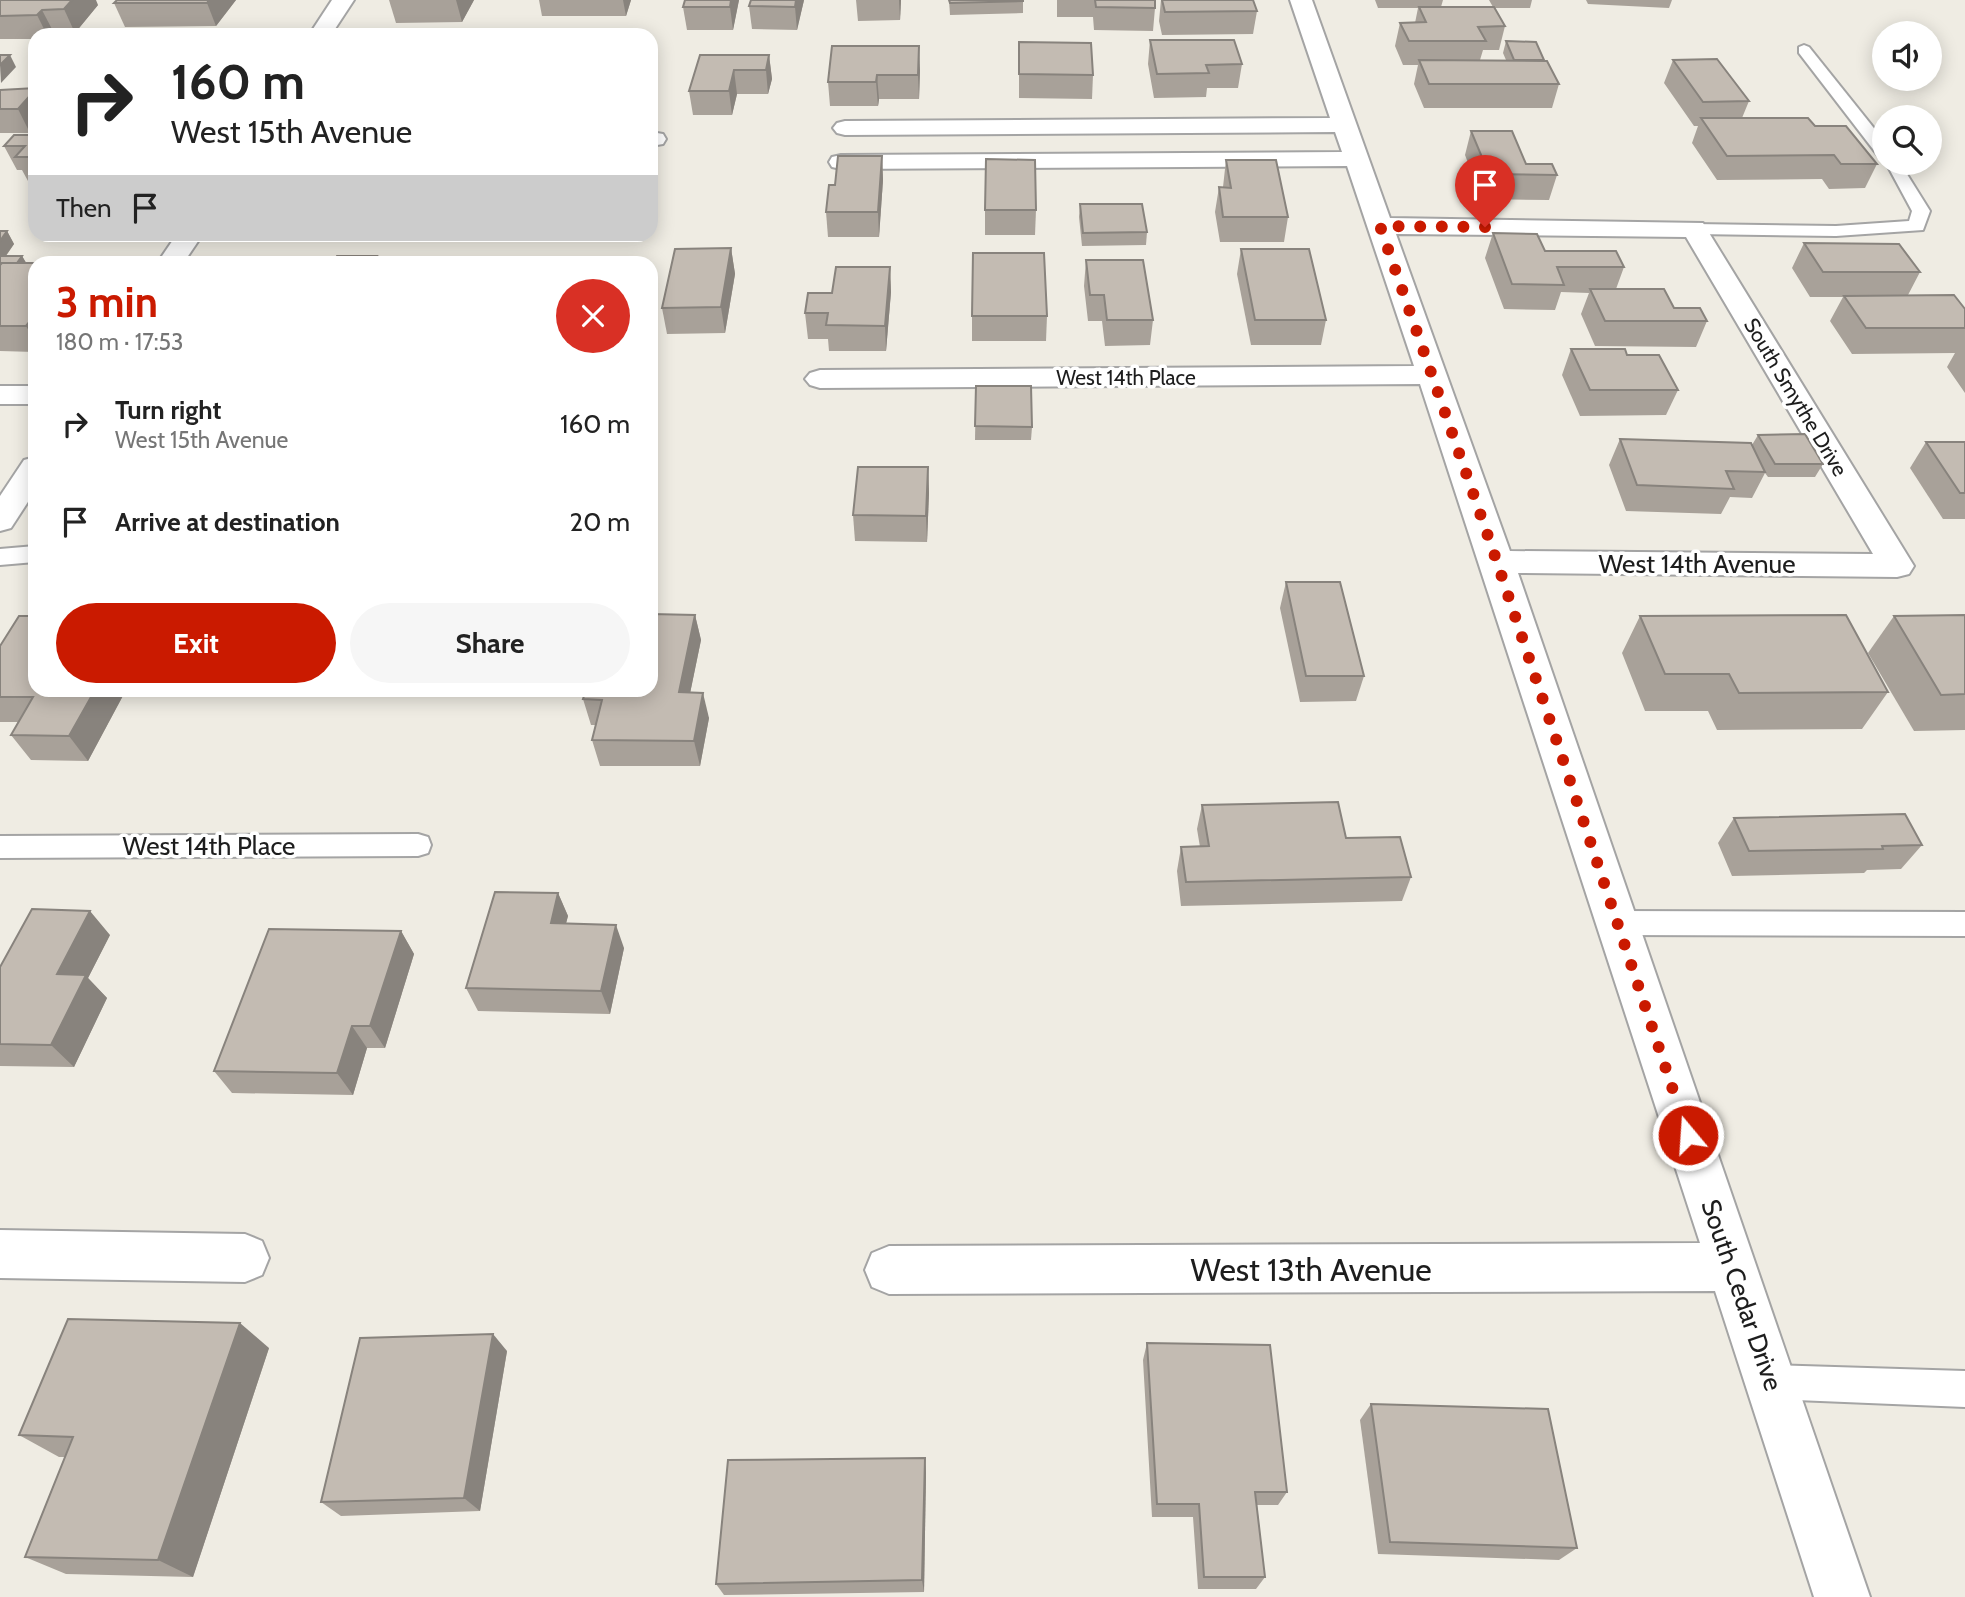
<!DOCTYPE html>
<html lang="en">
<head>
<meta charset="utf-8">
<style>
	body { margin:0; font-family:Cabin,sans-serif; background:#f6f6f6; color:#222; height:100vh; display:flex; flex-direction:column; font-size:26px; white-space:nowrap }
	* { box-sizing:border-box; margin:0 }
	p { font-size:23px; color:#767676 }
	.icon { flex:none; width:38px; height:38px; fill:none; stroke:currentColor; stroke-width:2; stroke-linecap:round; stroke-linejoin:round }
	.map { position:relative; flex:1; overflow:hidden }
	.details { position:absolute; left:28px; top:256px; width:630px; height:441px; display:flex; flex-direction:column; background:#fff; border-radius:21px; box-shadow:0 4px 18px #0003 }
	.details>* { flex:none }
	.top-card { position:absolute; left:28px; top:28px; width:630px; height:214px; border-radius:21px; box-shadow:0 4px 18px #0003; background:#fff; color:#222; overflow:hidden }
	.buttons { position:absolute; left:1872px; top:21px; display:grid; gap:14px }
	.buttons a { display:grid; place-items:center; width:70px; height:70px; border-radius:50%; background:#fff; box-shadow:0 4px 18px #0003; font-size:35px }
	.pin { position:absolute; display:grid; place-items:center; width:60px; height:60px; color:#fff; margin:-72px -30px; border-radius:50% 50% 50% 0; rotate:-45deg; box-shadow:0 0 7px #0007 }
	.pin .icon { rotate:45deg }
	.me { position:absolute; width:77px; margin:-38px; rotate:342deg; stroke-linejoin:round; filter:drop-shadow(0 0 5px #0008) }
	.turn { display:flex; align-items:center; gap:24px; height:147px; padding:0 28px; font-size:32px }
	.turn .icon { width:91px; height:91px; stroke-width:2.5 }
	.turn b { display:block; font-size:49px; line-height:60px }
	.then { display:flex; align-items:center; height:66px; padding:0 28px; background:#0003; gap:14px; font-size:26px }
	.round { display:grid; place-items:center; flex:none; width:74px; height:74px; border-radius:37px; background:#f6f6f6 }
	.head { display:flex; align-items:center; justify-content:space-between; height:119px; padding:0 28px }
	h1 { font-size:42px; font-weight:800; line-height:52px; color:#ca1a00 }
	.primary-button { display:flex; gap:14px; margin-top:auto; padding:14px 28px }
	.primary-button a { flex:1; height:80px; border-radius:42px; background:#ca1a00; color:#fff; font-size:28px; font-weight:800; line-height:80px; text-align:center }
	.primary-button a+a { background:#f6f6f6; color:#222 }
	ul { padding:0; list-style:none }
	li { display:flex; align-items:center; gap:21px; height:98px; padding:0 28px }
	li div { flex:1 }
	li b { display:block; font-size:26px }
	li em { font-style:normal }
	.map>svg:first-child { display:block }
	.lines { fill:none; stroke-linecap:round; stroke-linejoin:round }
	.service-casing { stroke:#a4a4a4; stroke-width:4 }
	.minor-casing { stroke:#a4a4a4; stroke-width:4 }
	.service { fill:#fff; fill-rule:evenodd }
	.minor { fill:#fff; fill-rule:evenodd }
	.wall { fill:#a8a199 }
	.shaded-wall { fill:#88837d }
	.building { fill:#c3bbb2; stroke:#88837d; stroke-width:2 }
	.route { stroke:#ca1a00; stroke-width:12; stroke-dasharray:0 21.6 }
	.labels { text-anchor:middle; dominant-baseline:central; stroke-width:7; stroke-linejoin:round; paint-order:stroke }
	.far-street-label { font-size:21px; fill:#1d1d1d; stroke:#fff }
	.street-label { font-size:26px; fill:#1d1d1d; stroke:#fff }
	.near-street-label { font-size:32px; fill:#1d1d1d; stroke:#fff }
</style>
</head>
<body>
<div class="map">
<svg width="1965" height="1597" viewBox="0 0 1965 1597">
	<rect width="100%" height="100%" fill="#efece3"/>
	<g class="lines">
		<g class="service-casing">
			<g id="service">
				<polygon points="1804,45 1809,47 1885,142 1885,158 1879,157 1799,53 1799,47"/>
				<polygon points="1885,161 1900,163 1930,211 1923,230 1836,236 1694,234 1685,229 1694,224 1836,226 1909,221 1912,211"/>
				<polygon points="35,546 35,562 0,565 0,549"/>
				<polygon points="418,834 428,837 431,845 428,853 418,856 0,858 0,836"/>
				<polygon points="1617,911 1965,912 1965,936 1617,935 1607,931 1603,923 1607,915"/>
				<polygon points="1771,1365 1965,1371 1965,1407 1771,1399 1759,1394 1754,1382 1759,1370"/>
			</g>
		</g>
		<g class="minor-casing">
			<g id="minor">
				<polygon points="332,0 354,0 331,35 309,35"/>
				<path d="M1290 0H1312L1390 218 1703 223 1914 566 1909 574 1897 577 1518 573 1870 1597H1814L1715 1291 889 1294 872 1287 865 1270 872 1253 889 1246 1700 1243 1420 384 820 388 810 385 805 379 810 373 820 370 1414 366 1347 166 841 169 832 167 829 162 832 157 841 155 1342 152 1335 132 845 135 837 133 833 128 837 123 845 121 1330 118ZM1396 234 1686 237 1873 554 1510 551Z"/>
				<polygon points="651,132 663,134 666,139 663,144 651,146"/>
				<polygon points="177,234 203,234 184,262 158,262"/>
				<rect x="0" y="386" width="35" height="18"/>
				<polygon points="35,457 35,491 11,528 0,531 0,496 24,460"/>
				<polygon points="0,1230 245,1234 262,1241 269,1258 262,1275 245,1282 0,1278"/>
			</g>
		</g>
		<use href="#service" class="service"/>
		<use href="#minor" class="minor"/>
	</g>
	<g class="wall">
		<polygon points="0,0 98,5 75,33 54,33 52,35 35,35 35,39 0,39"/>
		<polygon points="117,0 236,0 216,26 125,27 114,3"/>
		<polygon points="389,0 474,0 462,22 396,23"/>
		<polygon points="539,0 631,0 626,16 542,16"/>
		<polygon points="739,0 733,30 687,30 683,7"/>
		<polygon points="804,0 797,30 752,29 749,6"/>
		<polygon points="856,0 901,0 900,20 858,21"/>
		<polygon points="949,0 1023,0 1023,13 950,15"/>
		<polygon points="1057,0 1155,0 1155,8 1153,31 1094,30 1093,17 1057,17"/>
		<polygon points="1161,0 1253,0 1257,11 1253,34 1162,35 1159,21"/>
		<polygon points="1375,0 1443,0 1441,7 1493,7 1489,0 1532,0 1530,8 1495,8 1505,26 1499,50 1483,50 1480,60 1506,60 1503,53 1506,41 1544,60 1559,84 1552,108 1424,108 1414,84 1418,65 1403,65 1395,46 1400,23 1415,23 1418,8 1378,8"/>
		<polygon points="1586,0 1672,0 1669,8 1588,4"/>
		<polygon points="1150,40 1242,64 1238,88 1207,88 1206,97 1154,98 1148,64"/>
		<polygon points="1019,42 1093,75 1092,99 1019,98"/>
		<polygon points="700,55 769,55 772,79 768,94 737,94 732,115 693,115 689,91"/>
		<polygon points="1673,60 1749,101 1742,118 1815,126 1877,164 1865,188 1829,189 1822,179 1717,180 1692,143 1698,126 1694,126 1664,83"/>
		<polygon points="920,70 919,99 879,99 878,106 830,106 828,82"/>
		<polygon points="35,88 35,128 30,133 0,133 0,90"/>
		<polygon points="1471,131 1526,164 1557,175 1549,200 1482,199 1465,155"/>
		<polygon points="35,135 35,181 28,181 22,170 17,170 4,146"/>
		<polygon points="882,156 883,180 879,237 828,237 826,212 835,185"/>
		<polygon points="1226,160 1288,217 1284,242 1220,242 1215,212 1219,187 1223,187"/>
		<polygon points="1080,204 1147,232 1146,245 1082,246 1079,217"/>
		<polygon points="985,210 1036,210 1035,235 985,235"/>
		<polygon points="0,231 7,231 14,244 6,256 22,256 26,263 35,263 35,352 0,351"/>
		<polygon points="1493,233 1545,251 1624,267 1616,289 1674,308 1707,321 1696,347 1595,346 1581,314 1589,293 1561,292 1555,310 1504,309 1485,258"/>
		<polygon points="452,234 552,234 551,237 453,236"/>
		<polygon points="1804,243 1920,272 1908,295 1965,309 1965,393 1947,367 1955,353 1852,354 1830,321 1843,297 1810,297 1792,268"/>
		<polygon points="731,248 735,274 725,333 667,334 662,308"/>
		<polygon points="1241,249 1326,320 1321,345 1251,345 1237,274"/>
		<polygon points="1086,260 1153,320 1150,345 1105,346 1102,321 1088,321 1084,286"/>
		<polygon points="890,267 891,292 886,351 829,351 828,339 808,339 805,313 832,293"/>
		<polygon points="972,316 1047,316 1046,341 972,341"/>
		<polygon points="1571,349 1627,355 1678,390 1666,415 1580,416 1562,375"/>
		<polygon points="976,386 1032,427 1031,440 975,440"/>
		<polygon points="1758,435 1823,464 1815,477 1768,477 1765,473 1752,498 1730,497 1721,514 1626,511 1609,465 1620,439 1752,445"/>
		<polygon points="1926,442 1965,442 1965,519 1943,519 1910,468"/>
		<polygon points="928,467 929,493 927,542 855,541 853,515"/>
		<polygon points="1286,582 1364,676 1356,701 1300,702 1280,608"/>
		<polygon points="695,615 701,640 690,693 709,718 700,766 600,766 592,740 596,725 591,725 583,699"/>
		<polygon points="1965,615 1965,730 1914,731 1868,653 1894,616"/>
		<polygon points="1640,616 1888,692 1862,729 1717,730 1708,711 1645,711 1622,653"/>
		<polygon points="0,646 35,690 126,690 88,761 31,760 11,735 18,722 0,722"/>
		<polygon points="1202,805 1411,877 1402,901 1181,906 1177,871 1181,847 1200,847 1197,829"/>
		<polygon points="1734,818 1922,845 1901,869 1867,870 1864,873 1732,876 1718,843"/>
		<polygon points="558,893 568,916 566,923 624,948 610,1014 478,1011 466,988"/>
		<polygon points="401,931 414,954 385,1048 367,1048 353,1095 232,1093 214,1071"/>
		<polygon points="110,935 88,978 107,998 74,1067 0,1066 0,967"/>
		<polygon points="1147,1343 1287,1492 1278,1505 1257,1505 1265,1577 1256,1589 1198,1589 1193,1517 1152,1517 1143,1360"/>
		<polygon points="269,1348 193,1577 66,1574 25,1557 65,1457 59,1457 19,1435"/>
		<polygon points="507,1351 480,1511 341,1516 321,1502"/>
		<polygon points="1371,1404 1577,1548 1559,1560 1378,1554 1360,1420"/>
		<polygon points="925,1458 926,1473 924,1592 724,1595 716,1584"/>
	</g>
	<g class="shaded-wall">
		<polygon points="72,0 96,0 98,5 75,33 64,9"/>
		<polygon points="209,0 236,0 216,26 207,3"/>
		<polygon points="456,0 474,0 462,22"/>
		<polygon points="623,0 631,0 626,16"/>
		<polygon points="731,0 739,0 733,30 730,7"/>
		<polygon points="796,0 804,0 797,30 795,7"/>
		<polygon points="899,0 901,0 900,20"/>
		<polygon points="42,10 54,33 52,35 47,35 37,15"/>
		<polygon points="919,46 920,70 919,99 918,75"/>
		<polygon points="10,55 16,67 1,83 0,65"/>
		<polygon points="769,55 772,79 768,94 766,70"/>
		<polygon points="734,70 737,94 732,115 729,91"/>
		<polygon points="877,75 879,99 878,106 876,82"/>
		<polygon points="35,90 35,128 30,133 18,109"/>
		<polygon points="882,156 883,180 879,237 878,212"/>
		<polygon points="7,231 14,244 2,261 0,258 0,241"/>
		<polygon points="731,248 735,274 725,333 721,307"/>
		<polygon points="22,256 30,269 5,276"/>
		<polygon points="890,267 891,292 886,351 885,326"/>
		<polygon points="35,315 35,341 26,326"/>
		<polygon points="928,467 929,493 927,542 926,516"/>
		<polygon points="695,615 701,640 685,718 679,692"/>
		<polygon points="95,690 126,690 88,761 69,736"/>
		<polygon points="703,693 709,718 700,766 694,741"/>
		<polygon points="558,893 568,916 560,946 551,923"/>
		<polygon points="90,911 110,935 88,978 107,998 74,1067 51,1045 57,974"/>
		<polygon points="616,925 624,948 610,1014 601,991"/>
		<polygon points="401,931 414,954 385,1048 370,1026"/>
		<polygon points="352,1026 367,1048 353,1095 337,1073"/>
		<polygon points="240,1323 269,1348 193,1577 158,1560"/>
		<polygon points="493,1334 507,1351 480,1511 464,1498"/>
		<polygon points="925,1458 926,1473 924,1592 922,1580"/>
	</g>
	<g class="building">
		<polygon points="0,0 72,0 64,9 42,10 37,15 0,16"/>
		<polygon points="117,0 209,0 207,3 114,3"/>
		<polygon points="685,0 731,0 730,7 683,7"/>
		<polygon points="751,0 796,0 795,7 749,6"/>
		<polygon points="949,0 1023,0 1023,1 950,3"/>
		<polygon points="1095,0 1155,0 1155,8 1096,7"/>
		<polygon points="1162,0 1253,0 1257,11 1165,12"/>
		<polygon points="1419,7 1494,7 1505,26 1478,27 1486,41 1409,41 1400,23 1426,22"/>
		<polygon points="1150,40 1234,40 1242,64 1206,65 1209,73 1157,74"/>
		<polygon points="1506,41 1536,42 1544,60 1514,60"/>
		<polygon points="1019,42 1091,43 1093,75 1019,74"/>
		<polygon points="832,46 919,46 918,75 877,75 876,82 828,82"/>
		<polygon points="0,55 10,55 0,65"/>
		<polygon points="700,55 769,55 766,70 734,70 729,91 689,91"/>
		<polygon points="1717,59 1749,101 1703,102 1673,60"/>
		<polygon points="1419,60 1547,61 1559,84 1429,84"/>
		<polygon points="35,88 35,90 18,109 0,109 0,90"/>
		<polygon points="1701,118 1808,118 1815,126 1846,126 1877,164 1841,164 1834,155 1727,156"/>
		<polygon points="1471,131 1512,131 1526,164 1552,164 1557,175 1489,174"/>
		<polygon points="14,135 35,135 35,157 15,157 25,146 4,146"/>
		<polygon points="838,156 882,156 878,212 826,212 829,185 835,185"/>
		<polygon points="986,159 1035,160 1036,210 985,210"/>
		<polygon points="1226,160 1276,160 1288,217 1223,217 1219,187 1231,188"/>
		<polygon points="1080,204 1142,204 1147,232 1083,233"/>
		<polygon points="0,231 7,231 0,241"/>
		<polygon points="1493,233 1537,234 1545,251 1616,251 1624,267 1557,267 1564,285 1512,284"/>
		<polygon points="1804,243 1899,244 1920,272 1823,272"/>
		<polygon points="731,248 721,307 662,308 675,249"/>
		<polygon points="1241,249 1309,249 1326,320 1255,320"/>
		<polygon points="973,253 1044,253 1047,316 972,316"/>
		<polygon points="0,256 22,256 17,263 2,263 0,265"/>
		<polygon points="337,256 377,256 374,262 333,262"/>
		<polygon points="282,257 279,262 223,262 226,258"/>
		<polygon points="1086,260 1143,260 1153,320 1107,320 1104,295 1090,295"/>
		<polygon points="2,263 35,263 35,315 26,326 0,326 0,265"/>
		<polygon points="836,267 890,267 885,326 826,325 828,313 805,313 808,293 832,293"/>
		<polygon points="1590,289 1664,289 1674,308 1700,308 1707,321 1605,321"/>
		<polygon points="1954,295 1965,309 1965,328 1866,328 1844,296"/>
		<polygon points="1571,349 1625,349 1627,355 1659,355 1678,390 1590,390"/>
		<polygon points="976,386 1031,386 1032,427 975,426"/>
		<polygon points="1805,434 1823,464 1775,464 1758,435"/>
		<polygon points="1620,439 1751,443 1765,472 1726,471 1734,489 1637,485"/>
		<polygon points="1926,442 1965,442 1965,493 1960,493"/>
		<polygon points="858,467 928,467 926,516 853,515"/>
		<polygon points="1286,582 1340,582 1364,676 1306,676"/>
		<polygon points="651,614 695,615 679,692 703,693 694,741 592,740 602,700 583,699 586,690 651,690"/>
		<polygon points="1846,615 1888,692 1739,693 1729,674 1665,674 1640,616"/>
		<polygon points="1965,615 1965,694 1941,695 1894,616"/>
		<polygon points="19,616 35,616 35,690 95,690 69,736 11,735 33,697 0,697 0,646"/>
		<polygon points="1338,802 1346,838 1400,837 1411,877 1186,882 1181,847 1209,846 1202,805"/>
		<polygon points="1905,814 1922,845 1882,846 1883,849 1749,851 1734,818"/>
		<polygon points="495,892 558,893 551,923 616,925 601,991 466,988"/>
		<polygon points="32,909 90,911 57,974 86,975 51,1045 0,1044 0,967"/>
		<polygon points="269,929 401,931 370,1026 352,1026 337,1073 214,1071"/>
		<polygon points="68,1319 240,1323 158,1560 25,1557 73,1437 19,1435"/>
		<polygon points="493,1334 464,1498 321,1502 360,1338"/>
		<polygon points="1147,1343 1270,1345 1287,1492 1255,1492 1265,1577 1204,1577 1199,1504 1157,1504"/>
		<polygon points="1371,1404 1548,1409 1577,1548 1390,1542"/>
		<polygon points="925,1458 922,1580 716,1584 728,1460"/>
	</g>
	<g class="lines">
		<polyline class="route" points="1485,227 1380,226 1497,562 1688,1135"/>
	</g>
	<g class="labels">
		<g class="far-street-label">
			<text x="1126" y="377">West 14th Place</text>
			<text transform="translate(1796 397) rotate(59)">South Smythe Drive</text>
		</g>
		<g class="street-label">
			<text x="1697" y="564">West 14th Avenue</text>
			<text x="209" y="846">West 14th Place</text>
			<text transform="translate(1742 1295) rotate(71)">South Cedar Drive</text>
		</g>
		<g class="near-street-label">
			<text x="1311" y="1269">West 13th Avenue</text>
		</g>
	</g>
</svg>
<div class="buttons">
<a><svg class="icon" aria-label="sound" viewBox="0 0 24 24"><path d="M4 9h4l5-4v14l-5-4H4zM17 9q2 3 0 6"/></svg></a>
<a><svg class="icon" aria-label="search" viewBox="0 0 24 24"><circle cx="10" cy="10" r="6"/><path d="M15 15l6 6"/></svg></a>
</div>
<div class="pin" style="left:1485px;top:227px;background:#d93025"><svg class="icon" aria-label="arrive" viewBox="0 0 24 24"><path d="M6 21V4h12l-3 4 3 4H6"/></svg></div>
<svg class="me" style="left:1688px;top:1135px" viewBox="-20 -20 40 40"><circle r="17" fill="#ca1a00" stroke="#fff" stroke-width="3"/><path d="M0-11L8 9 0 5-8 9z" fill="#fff"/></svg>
<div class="top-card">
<div class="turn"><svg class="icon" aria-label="right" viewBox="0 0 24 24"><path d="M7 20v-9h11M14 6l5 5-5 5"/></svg><div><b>160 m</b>West 15th Avenue</div></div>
<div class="then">Then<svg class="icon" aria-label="arrive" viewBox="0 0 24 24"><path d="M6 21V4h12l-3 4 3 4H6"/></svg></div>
</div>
<section class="details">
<div class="head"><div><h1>3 min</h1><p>180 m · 17:53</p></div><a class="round" style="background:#d93025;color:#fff"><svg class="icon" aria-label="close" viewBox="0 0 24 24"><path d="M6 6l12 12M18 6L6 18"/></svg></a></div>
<ul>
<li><svg class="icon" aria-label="right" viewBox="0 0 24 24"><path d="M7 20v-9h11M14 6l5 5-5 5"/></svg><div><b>Turn right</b><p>West 15th Avenue</p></div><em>160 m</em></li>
<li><svg class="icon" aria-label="arrive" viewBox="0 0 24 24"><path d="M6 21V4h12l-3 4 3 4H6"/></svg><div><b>Arrive at destination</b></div><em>20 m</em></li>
</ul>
<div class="primary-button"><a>Exit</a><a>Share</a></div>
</section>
</div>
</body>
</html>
